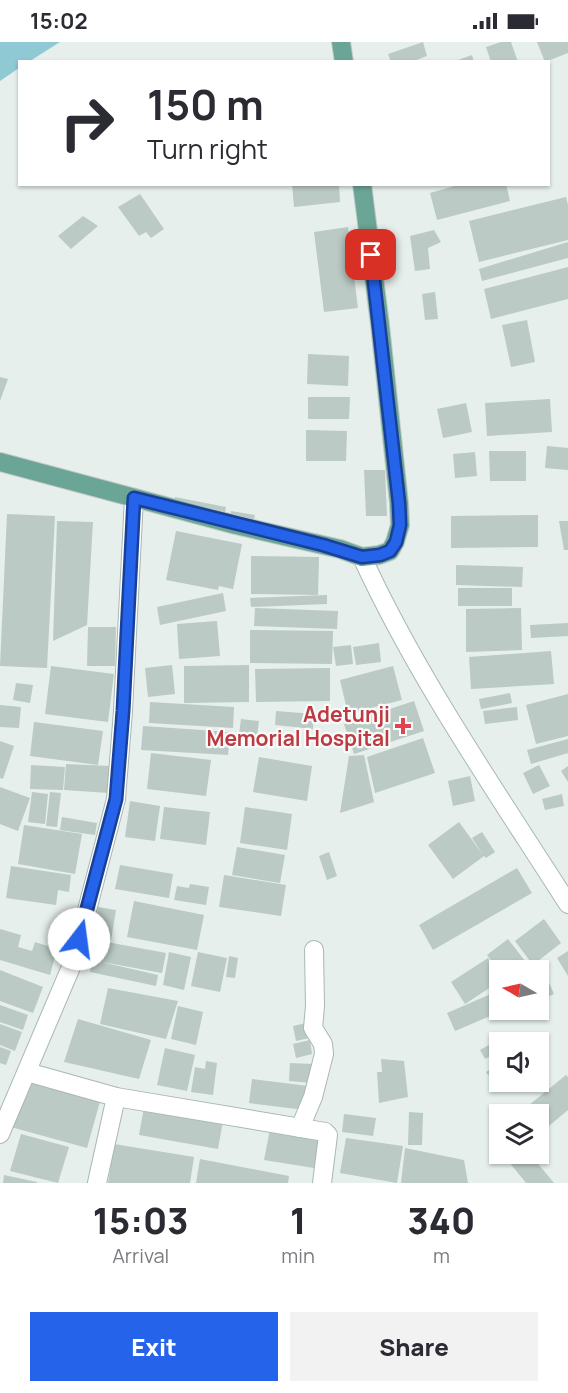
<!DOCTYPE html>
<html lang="en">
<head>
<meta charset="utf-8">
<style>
	body { margin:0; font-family:Manrope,sans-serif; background:#f2f2f3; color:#2b2b33; height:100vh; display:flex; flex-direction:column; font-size:22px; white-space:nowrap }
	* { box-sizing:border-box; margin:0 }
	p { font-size:20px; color:#7c7c81 }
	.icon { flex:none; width:33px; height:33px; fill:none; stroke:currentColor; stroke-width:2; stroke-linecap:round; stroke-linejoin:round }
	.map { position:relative; height:1141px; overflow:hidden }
	.side { display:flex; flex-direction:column; background:#fff; flex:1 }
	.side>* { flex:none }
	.top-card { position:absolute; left:18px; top:18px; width:532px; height:126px; border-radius:0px; box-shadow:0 2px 4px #0004; background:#fff; color:#2b2b33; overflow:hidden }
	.needle { width:39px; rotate:279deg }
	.tools { position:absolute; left:489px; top:918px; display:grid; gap:12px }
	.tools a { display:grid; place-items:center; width:60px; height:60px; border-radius:0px; background:#fff; box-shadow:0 2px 4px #0004; font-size:30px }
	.pin { position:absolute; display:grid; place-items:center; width:51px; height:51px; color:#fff; margin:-26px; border-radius:12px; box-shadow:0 3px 9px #0006 }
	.me { position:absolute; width:66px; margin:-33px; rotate:15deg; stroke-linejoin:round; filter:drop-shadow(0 0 4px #0008) }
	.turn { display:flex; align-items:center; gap:21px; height:126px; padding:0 30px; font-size:27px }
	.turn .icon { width:78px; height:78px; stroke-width:2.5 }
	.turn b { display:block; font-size:42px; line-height:51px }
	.eta { display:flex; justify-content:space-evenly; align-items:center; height:102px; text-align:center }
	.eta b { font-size:36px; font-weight:800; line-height:42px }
	.cta { display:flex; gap:12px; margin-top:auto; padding:12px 30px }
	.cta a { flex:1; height:69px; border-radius:0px; background:#2563eb; color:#fff; font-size:24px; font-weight:800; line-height:69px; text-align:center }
	.cta a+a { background:#f2f2f3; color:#2b2b33 }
	.status { display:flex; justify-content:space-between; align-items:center; height:42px; padding:0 30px; background:#fff; direction:ltr }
	.status svg { height:16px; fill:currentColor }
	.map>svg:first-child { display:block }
	.water { fill:#8ec9d4 }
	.building { fill:#bbcac4 }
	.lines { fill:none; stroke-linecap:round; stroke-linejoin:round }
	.minor-casing { stroke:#a8b8b2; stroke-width:20 }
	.major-casing { stroke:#c2cac8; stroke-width:20 }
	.minor { stroke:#fff; stroke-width:18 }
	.major { stroke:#6aa596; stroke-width:18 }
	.route-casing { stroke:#184099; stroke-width:15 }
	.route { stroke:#2563eb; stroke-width:10 }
	.health-dot { fill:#e0444e; stroke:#f7fbf9; stroke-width:2 }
	.labels { text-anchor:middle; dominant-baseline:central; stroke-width:4.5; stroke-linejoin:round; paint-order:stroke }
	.health-label { font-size:21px; font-weight:bold; fill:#be3a42; stroke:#f7fbf9; text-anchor:end }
</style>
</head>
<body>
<div class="status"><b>15:02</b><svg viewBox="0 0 49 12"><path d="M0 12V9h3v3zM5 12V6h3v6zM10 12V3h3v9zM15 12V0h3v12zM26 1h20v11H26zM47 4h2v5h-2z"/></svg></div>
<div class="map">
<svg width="568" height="1141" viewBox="0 0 568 1141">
	<rect width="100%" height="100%" fill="#e6efeb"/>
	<polygon class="water" points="0,0 60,0 30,19 20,20 19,26 0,39"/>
	<g class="building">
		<polygon points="423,0 427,14 411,20 391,20 388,12"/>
		<polygon points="501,0 511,0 518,20 491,20 486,5"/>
		<polygon points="537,0 568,0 568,11 545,20"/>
		<polygon points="472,13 474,20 455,20 455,19"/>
		<polygon points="292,142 339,142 340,160 294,165"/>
		<polygon points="462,142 506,142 510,159 437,178 430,151"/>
		<polygon points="140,152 164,187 151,196 146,190 139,194 118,165"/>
		<polygon points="566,155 568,163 568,198 479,220 469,179"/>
		<polygon points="83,174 98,184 71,207 58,194"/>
		<polygon points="348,185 358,266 324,270 314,190"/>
		<polygon points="434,188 441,200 428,206 430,227 415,229 410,194"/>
		<polygon points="568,200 568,216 482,239 479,227"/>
		<polygon points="568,225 568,257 491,277 484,247"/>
		<polygon points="435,250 438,277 425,278 422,252"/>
		<polygon points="527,278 535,320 511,325 502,283"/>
		<polygon points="308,312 349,314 348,344 307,342"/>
		<polygon points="0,335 8,337 0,359"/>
		<polygon points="308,355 350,355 349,377 308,377"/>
		<polygon points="550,357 552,390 487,394 485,361"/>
		<polygon points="466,361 472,390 443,396 437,367"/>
		<polygon points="306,388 347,389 346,419 306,419"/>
		<polygon points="547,404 568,406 568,428 545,426"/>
		<polygon points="489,409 526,409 526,439 490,439"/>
		<polygon points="475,410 477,434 455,436 453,412"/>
		<polygon points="364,428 385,428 387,474 366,474"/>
		<polygon points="175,455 226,465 224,475 174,464"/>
		<polygon points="231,469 255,473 253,482 229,477"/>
		<polygon points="7,472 55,474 47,626 0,624"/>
		<polygon points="538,473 538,505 451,506 451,474"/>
		<polygon points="57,479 93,480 87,583 53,599"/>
		<polygon points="559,479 568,479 568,508 564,508"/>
		<polygon points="176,489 242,502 233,547 219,544 218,548 166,538"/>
		<polygon points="251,514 319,515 318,553 251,552"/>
		<polygon points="456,523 523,525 522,545 456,543"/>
		<rect x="458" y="546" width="54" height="18"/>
		<polygon points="223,551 226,569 160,583 157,565"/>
		<polygon points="327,553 327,562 251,565 250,556"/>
		<polygon points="255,566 338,569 337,587 254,584"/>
		<polygon points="521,566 522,608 466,610 466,567"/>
		<polygon points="217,579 220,614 179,617 177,582"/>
		<polygon points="568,581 568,594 531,596 530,583"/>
		<polygon points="88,585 116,585 115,624 87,624"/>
		<polygon points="250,588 333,589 332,622 250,621"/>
		<polygon points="379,601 381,620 356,623 353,605"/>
		<polygon points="351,603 353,622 336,624 333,605"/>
		<polygon points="551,609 554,642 471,647 469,615"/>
		<polygon points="172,623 175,652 148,655 145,626"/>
		<polygon points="249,623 249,660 184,661 184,624"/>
		<polygon points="51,624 114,632 108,680 45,672"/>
		<polygon points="393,624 402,658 348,672 340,638"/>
		<polygon points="330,626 330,659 256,660 255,627"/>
		<polygon points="16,641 33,643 30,661 13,658"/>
		<polygon points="510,651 512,661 481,667 479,657"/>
		<polygon points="568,652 568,694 536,702 526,663"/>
		<polygon points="414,659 424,689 354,712 344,682"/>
		<polygon points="150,660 234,665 233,686 149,681"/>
		<polygon points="0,663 21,665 19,686 0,685"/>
		<polygon points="517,665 518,678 485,682 483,669"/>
		<polygon points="276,669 314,672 313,687 275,683"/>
		<polygon points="241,677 259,679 257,694 239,692"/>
		<polygon points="34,680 103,689 98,723 30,714"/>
		<polygon points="143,684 230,690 228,713 141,708"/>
		<polygon points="423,696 435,731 375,751 367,715"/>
		<polygon points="568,697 568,711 531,722 527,708"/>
		<polygon points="0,699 14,704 3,737 0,736"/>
		<polygon points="151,711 211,718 206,754 147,747"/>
		<polygon points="364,713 374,760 340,771 349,714"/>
		<polygon points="259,715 312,724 307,759 253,750"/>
		<polygon points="66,722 110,724 108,751 64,748"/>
		<polygon points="31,723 65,725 63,748 30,747"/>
		<polygon points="539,723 550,744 533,752 523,731"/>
		<polygon points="568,724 568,740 561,729"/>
		<polygon points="470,734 475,759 453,764 448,739"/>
		<polygon points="0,745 30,756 18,789 0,782"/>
		<polygon points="32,750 48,752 45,782 28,780"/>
		<polygon points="50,750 61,751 57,785 46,784"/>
		<polygon points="562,752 564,764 545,768 542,757"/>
		<polygon points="130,759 160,764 155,799 125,795"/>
		<polygon points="164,765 210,770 206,803 160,797"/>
		<polygon points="245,765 292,772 287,808 240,801"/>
		<polygon points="62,775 97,781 95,793 60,788"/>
		<polygon points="459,780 483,813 472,796 482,790 495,810 486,816 484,814 453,837 428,803"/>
		<polygon points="24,783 82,792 75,832 18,822"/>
		<polygon points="237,805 285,813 280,841 232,833"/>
		<polygon points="329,810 337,834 327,838 319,814"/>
		<polygon points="120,823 173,832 169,856 115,847"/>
		<polygon points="11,824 71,833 69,850 58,848 56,863 6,856"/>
		<polygon points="517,826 532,851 433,908 419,883"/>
		<polygon points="224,833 286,843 281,874 219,865"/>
		<polygon points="190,842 209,845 206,863 174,858 177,844 189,846"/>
		<polygon points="134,859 204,873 197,908 127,895"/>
		<polygon points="98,865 116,868 111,898 94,895"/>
		<polygon points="544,877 561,901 533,923 515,899"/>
		<polygon points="0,887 21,893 18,905 32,909 35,900 57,907 50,933 0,918"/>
		<polygon points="508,897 525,919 513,928 498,928 487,913"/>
		<polygon points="96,898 166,911 162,931 97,919 158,933 156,944 90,930"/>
		<polygon points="568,909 568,934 557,916"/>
		<polygon points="169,910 191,915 184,948 163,943"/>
		<polygon points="198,910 227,916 220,950 191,944"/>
		<polygon points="229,914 238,916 235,936 226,935"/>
		<polygon points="488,916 500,933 500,939 465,962 451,940"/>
		<polygon points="0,928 43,945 33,971 0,959"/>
		<polygon points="544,929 554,952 538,959 538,932"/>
		<polygon points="108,946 178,959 166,997 100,982"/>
		<polygon points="500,948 500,968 518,968 504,974 502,969 455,989 447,971"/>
		<polygon points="0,963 28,973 23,988 0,980"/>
		<polygon points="178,964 203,970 196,1003 171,997"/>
		<polygon points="78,977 151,998 139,1037 64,1020"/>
		<polygon points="306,981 309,996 296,999 293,984"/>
		<polygon points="0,982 22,990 15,1009 0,1003"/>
		<polygon points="509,991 514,1000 500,1000 500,1009 485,1017 480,1008"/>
		<polygon points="310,998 312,1012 296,1016 293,1002"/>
		<polygon points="0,1005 11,1009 6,1023 0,1021"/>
		<polygon points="165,1006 195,1013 187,1049 157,1043"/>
		<polygon points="381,1017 404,1019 408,1055 379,1061 377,1030 382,1030"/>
		<polygon points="206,1019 217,1021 213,1053 191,1050 195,1025 205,1027"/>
		<polygon points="290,1021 313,1022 311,1041 289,1039"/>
		<polygon points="500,1021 500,1032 492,1038 486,1030"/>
		<polygon points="566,1033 568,1035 568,1068 538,1093 538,1072 518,1072"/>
		<polygon points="252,1037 308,1044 305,1068 249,1061"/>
		<polygon points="32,1038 101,1056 87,1106 11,1085"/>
		<polygon points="144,1065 223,1079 218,1107 139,1093"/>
		<polygon points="409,1070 423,1071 422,1103 408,1103"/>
		<polygon points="344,1072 376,1076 373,1094 342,1090"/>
		<polygon points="500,1082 500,1097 492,1088"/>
		<polygon points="270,1087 319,1095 314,1126 264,1118"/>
		<polygon points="21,1092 69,1105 58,1141 10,1129"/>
		<polygon points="346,1096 403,1104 397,1141 340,1131"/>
		<polygon points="114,1102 194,1115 190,1141 108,1141"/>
		<polygon points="405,1106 464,1118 468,1141 401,1141"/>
		<polygon points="519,1112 530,1112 554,1141 526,1141 509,1120"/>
		<polygon points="200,1117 289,1134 288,1141 196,1141"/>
		<polygon points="4,1133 37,1140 37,1141 3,1141"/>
	</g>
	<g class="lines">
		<g class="minor-casing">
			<g id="minor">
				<path d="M362 515C418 637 496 749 568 862"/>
				<polyline points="27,1030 116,1055 325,1090 328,1093 322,1141"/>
				<polyline points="300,1086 313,1055 324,1012 323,1002 313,986 315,964 314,908"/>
				<polyline points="0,1092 74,918 116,757 123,669 134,456"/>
				<polyline points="97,1141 116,1055"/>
			</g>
		</g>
		<g class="major-casing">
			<g id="major">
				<polyline points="341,0 344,20"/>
				<polyline points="0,420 236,483 340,507 362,515 379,513 390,509 395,500 400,483 399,461 380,283 362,142"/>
			</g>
		</g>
		<use href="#minor" class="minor"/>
		<use href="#major" class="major"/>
	</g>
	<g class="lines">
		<g class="route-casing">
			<polyline id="route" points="79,897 116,757 123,669 134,456 323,503 362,515 380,513 390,509 396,500 400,483 399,461 371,213"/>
		</g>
		<use href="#route" class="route"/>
	</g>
	<path class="health-dot" d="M400 675h6v6h6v6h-6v6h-6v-6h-6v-6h6z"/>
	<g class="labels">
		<g class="health-label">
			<text x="390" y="672">Adetunji<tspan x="390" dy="24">Memorial Hospital</tspan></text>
		</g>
	</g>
</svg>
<div class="tools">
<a><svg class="needle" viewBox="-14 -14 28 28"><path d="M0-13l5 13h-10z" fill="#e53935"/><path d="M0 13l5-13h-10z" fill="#7c7c81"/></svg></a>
<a><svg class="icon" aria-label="sound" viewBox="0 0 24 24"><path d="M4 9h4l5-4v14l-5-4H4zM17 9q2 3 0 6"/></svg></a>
<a><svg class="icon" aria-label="layers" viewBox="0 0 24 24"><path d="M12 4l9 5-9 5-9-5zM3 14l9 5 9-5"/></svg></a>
</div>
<div class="pin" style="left:371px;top:213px;background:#d93025"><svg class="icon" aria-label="arrive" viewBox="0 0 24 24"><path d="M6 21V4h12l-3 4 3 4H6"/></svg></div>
<svg class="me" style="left:79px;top:897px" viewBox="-20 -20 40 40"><circle r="19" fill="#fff"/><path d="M0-13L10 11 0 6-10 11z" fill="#2563eb"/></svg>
<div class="top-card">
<div class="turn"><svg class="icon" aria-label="right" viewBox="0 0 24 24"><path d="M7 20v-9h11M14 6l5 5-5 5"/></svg><div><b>150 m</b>Turn right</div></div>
</div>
</div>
<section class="side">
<div class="eta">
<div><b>15:03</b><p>Arrival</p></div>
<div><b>1</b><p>min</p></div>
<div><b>340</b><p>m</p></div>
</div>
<div class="cta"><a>Exit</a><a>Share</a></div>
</section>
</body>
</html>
